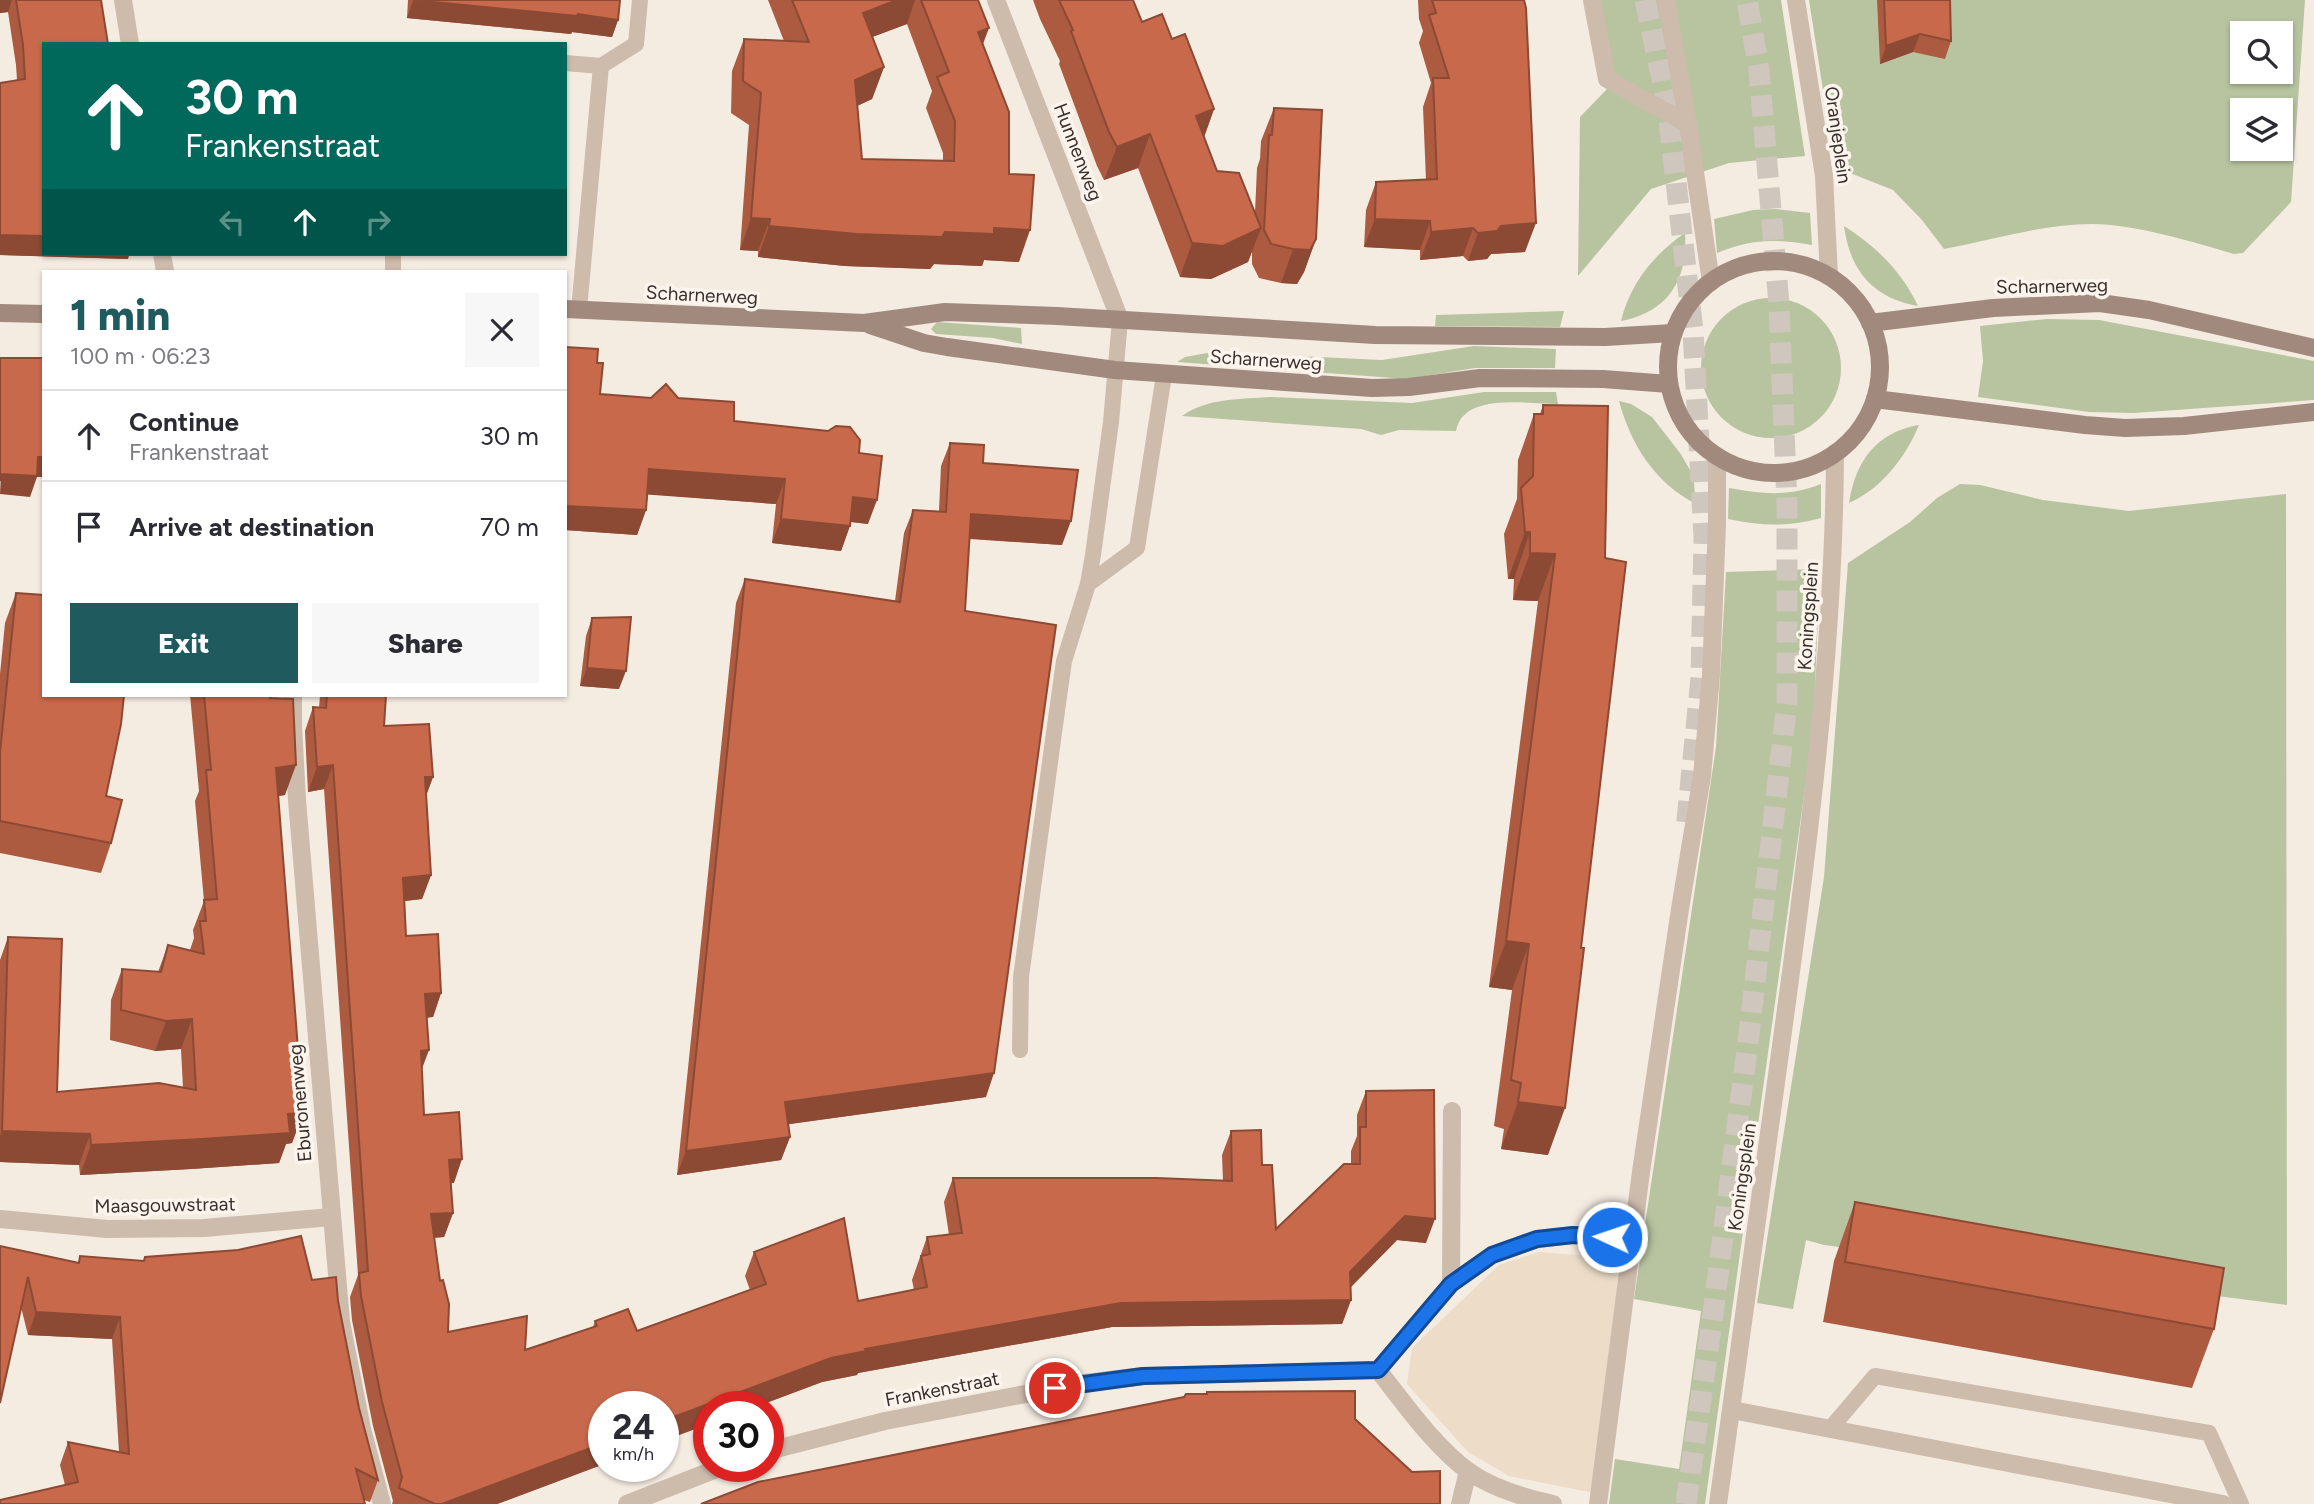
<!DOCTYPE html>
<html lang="en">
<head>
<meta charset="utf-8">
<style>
	body { margin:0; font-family:Figtree,sans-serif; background:#f7f7f7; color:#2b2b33; height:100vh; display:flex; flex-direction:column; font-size:26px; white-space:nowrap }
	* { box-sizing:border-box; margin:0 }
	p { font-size:23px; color:#7c7c81 }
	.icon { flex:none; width:38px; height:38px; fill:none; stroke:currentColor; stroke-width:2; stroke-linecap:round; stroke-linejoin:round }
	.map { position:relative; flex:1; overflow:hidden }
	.side { position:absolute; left:42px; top:270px; width:525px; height:427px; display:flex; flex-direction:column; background:#fff; border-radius:0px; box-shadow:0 2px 5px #0004 }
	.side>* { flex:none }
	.banner { position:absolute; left:42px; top:42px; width:525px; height:214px; border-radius:0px; box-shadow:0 2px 5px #0004; background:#00695c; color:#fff; overflow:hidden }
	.controls { position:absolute; left:2230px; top:21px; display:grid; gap:14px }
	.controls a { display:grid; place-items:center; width:63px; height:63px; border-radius:0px; background:#fff; box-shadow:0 2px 5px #0004; font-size:35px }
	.speed { position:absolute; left:588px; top:1391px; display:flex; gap:14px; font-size:35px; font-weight:700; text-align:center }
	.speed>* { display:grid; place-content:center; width:91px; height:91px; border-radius:50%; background:#fff; box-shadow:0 2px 5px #0004; line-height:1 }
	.speed small { font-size:18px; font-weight:400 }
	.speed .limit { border:10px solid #d22; background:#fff; color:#111 }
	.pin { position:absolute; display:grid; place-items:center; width:60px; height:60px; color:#fff; margin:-30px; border:4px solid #fff; border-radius:50%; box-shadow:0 2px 7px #0007 }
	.me { position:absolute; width:77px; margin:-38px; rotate:273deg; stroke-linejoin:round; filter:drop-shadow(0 0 5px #0008) }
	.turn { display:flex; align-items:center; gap:24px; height:147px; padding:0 28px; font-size:32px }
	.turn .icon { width:91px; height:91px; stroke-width:2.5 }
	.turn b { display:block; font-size:49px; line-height:60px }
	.lanes { display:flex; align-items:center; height:66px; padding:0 28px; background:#0003; justify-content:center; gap:35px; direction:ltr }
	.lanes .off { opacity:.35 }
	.round { display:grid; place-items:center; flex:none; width:74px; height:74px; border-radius:0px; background:#f7f7f7 }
	.summary { display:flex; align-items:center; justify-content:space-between; height:119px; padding:0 28px }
	h1 { font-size:42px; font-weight:800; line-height:52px; color:#1f5a5e }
	.cta { display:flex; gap:14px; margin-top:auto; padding:14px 28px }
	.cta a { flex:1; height:80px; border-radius:0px; background:#1f5a5e; color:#fff; font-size:28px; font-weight:800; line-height:80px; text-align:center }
	.cta a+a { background:#f7f7f7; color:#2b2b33 }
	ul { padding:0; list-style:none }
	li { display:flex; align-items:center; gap:21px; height:91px; padding:0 28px; border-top:2px solid #e1e1e2 }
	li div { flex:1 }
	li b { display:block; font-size:26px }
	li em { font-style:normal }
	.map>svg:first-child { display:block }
	.green { fill:#b8c4a0; fill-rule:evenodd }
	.plaza { fill:#ecdcc8 }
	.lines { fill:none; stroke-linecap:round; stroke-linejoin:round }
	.highway-tunnel { stroke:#cfc6bd; stroke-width:21; stroke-dasharray:21 10; stroke-linecap:butt }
	.lane { stroke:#cdbbac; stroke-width:16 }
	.street { stroke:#cdbbac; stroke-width:18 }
	.secondary { stroke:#a18a7d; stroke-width:18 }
	.wall { fill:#ac5a40; fill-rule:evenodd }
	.shaded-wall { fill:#8c4a34 }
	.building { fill:#c8694b; stroke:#8c4a34; stroke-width:2 }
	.route-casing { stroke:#114b97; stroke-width:18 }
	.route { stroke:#1a73e8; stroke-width:12 }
	.labels { text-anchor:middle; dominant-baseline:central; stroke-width:7; stroke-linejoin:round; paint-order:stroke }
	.street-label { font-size:19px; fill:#3b302b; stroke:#fbf5ee }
</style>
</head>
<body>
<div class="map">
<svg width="2314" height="1504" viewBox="0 0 2314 1504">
	<rect width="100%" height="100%" fill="#f4ebe1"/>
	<g class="green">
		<polygon points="1590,0 1781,0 1805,156 1729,163 1651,189 1578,276 1580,117 1607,89"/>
		<path d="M1809 0H2305L2291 202 2243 253 2234 254C2194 242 2133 224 2092 224 2043 224 1992 240 1944 249L1922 220 1893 190 1835 167ZM2242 33H2280V72H2242ZM2242 110H2280V149H2242Z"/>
		<path d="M1775 209 1810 213 1812 245C1775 239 1753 238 1717 253L1714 219 1753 210Z"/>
		<path d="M1844 226C1877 247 1902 272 1918 306 1873 298 1850 271 1844 226Z"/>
		<path d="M1685 233C1688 280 1668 312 1621 321 1630 284 1653 255 1685 233Z"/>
		<circle cx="1771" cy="368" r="70"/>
		<polygon points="1564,311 1560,327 1435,326 1436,315"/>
		<polygon points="2047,319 2099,320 2314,361 2314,400 2134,413 2089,412 1978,397 1983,361 1980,326"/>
		<polygon points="937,322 1021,328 1022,344 993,338 936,334 931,329"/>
		<polygon points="1474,346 1556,349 1555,368 1475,368 1407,379 1177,362 1185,357 1213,352 1382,360"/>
		<path d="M1484 392H1556L1558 404C1527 404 1463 392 1456 431L1399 430 1381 435 1361 429 1182 416C1207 398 1241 399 1271 397L1412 403Z"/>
		<path d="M1619 401 1631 404 1652 417 1680 453 1693 475 1696 504C1655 483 1631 445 1619 401Z"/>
		<path d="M1919 425C1905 458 1882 488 1849 503 1855 462 1876 432 1919 425Z"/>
		<path d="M1821 484V518C1788 527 1761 526 1728 519L1729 488C1764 494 1787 497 1821 484Z"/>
		<polygon points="1960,484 1980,485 2043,500 2129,511 2286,494 2287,1305 1824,1245 1806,1240 1793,1309 1757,1303 1824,877 1848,563 1910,522 1937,498"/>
		<polygon points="1820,569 1813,731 1705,1504 1609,1504 1615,1459 1679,1469 1701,1311 1634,1299 1716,747 1726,572"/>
	</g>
	<polygon class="plaza" points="1538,1252 1629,1259 1599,1494 1509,1476 1468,1452 1407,1384 1412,1348 1499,1265"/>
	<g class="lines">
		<g class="highway-tunnel">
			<polyline points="1645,0 1667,103 1693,331 1704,537 1701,678 1686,830"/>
			<polyline points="1686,1504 1712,1321 1748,1042 1787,702 1787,504 1779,304 1759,70 1747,0"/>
		</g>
		<g class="lane">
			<polyline points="565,63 601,66 579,310"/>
			<polyline points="601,66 636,44 640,0"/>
			<polyline points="393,271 393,254"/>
			<polyline points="1088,584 1137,548 1164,375"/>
			<polyline points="1020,1050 1021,977 1053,740 1064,661 1088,584 1093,555 1111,422 1120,320"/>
			<polyline points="1830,1429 1875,1376 2209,1433 2241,1504"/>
		</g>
		<g class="street">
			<polyline points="123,0 130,44"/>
			<polyline points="996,0 1120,320"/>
			<polyline points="1592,0 1607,79 1688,124"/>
			<polyline points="1666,0 1688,124 1711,282"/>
			<polyline points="1796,0 1824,176 1829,276"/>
			<polyline points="162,254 165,271"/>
			<polyline points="293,695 293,726 297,800 341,1322 362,1429 382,1504"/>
			<polyline points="0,1219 107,1229 204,1228 331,1217"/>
			<polyline points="1451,1284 1452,1111"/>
			<path d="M1378 1370C1404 1403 1434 1446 1468 1471 1492 1488 1525 1498 1553 1504"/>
			<polyline points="1732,1410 2223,1504"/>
			<polyline points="768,1451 885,1421 1077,1384 1143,1376 1378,1370 1451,1284 1492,1255 1537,1239 1573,1235 1632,1238"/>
			<polyline points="627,1504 724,1466"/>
			<polyline points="1460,1504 1468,1471"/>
			<polyline points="1598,1504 1641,1172 1680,909 1702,776 1711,675 1717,524 1717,456"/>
			<path d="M1718 1504C1739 1351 1760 1198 1781 1046 1808 849 1834 652 1835 453"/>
		</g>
		<g class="secondary">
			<circle cx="1774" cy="367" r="106"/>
			<polyline points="565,309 864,323 945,312 1057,316 1375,335 1605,337 1673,333"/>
			<polyline points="0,313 44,314"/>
			<polyline points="1870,323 1993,308 2100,303 2149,310 2314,348"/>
			<polyline points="870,325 924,343 947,347 1115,370 1372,388 1409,387 1480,378 1603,379 1669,384"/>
			<polyline points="1875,399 2085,425 2125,428 2184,426 2314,412"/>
		</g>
	</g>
	<g class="wall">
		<polygon points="0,0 101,0 108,44 44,44 44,254 129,254 128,259 0,255 0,83 17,80 16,65 8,12 0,13"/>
		<polygon points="408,0 620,0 618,20 612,37 572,32 571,34 407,18"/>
		<path d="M768 0H978L983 45 1009 174 1019 262 984 260 982 266 934 264 930 269 845 266 758 257V251L740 250 749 125 731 113 732 71 744 39 784 41ZM907 24 932 91 926 108 943 153V161L862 159 857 106 872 99 884 67 872 37Z"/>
		<polygon points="1033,0 1133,0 1142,22 1172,39 1214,109 1204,137 1217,171 1255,212 1257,168 1260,159 1261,141 1274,108 1316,239 1304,272 1297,284 1281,283 1259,278 1252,264 1252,251 1248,262 1211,279 1180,277 1138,168 1104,180 1097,166 1059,64 1060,61 1040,19"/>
		<polygon points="1418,0 1524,0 1525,252 1491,254 1487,259 1468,261 1463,256 1420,260 1420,250 1364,247 1366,210 1376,182 1426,180 1423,107 1431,83 1419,43 1423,31 1419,19"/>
		<polygon points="1877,0 1950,0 1951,41 1945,59 1913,52 1880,64"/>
		<polygon points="565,347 597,363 600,394 651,398 678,398 734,421 859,453 868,524 851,522 841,551 772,543 776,504 648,494 646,510 637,535 565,530"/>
		<polygon points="1543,405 1608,406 1548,1155 1501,1149 1504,1129 1494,1126 1512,990 1489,987 1538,601 1513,600 1514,579 1508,579 1504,534 1517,499 1518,460 1534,414 1540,414"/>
		<polygon points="950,443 983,463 1062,545 969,539 965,611 986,1097 788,1124 790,1137 781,1160 677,1175 736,603 745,579 895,601 904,533 913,510 939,511 941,466"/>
		<polygon points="16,593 106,796 111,843 101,873 0,853 0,674 5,623"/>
		<polygon points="592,618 619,689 580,686 586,636"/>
		<polygon points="190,695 271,695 285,795 278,796 303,1113 292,1143 286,1144 279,1163 191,1169 80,1175 79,1165 0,1162 0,960 8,937 57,1092 183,1088 181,1049 155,1051 110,1040 111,1000 122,969 158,972 168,945 190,950 194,938 193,930 204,901 195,801 199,791"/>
		<polygon points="320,695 386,695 384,726 433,777 426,796 431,875 422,899 405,901 406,936 441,993 433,1017 426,1018 422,1069 424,1115 454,1183 451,1183 453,1213 444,1237 434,1238 448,1332 525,1350 593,1327 595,1321 637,1331 750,1290 745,1276 754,1252 858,1301 914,1290 912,1280 927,1237 949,1235 944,1202 953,1178 1223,1181 1222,1155 1231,1131 1262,1165 1276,1229 1351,1164 1351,1151 1357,1136 1357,1115 1366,1091 1426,1243 1397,1240 1351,1287 1351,1300 1342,1324 1112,1327 858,1373 857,1375 822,1382 755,1407 604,1407 604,1464 497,1504 392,1504 393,1501 373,1426 352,1320 350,1297 358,1275 324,789 308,792 305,731 313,707 319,708"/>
		<polygon points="1855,1202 2214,1329 2192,1388 1823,1322 1834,1261"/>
		<polygon points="0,1246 78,1263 80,1256 143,1261 145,1257 312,1280 338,1301 359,1408 378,1480 370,1502 364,1500 65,1485 60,1465 68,1442 119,1452 112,1339 28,1335 21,1307"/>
	</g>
	<g class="shaded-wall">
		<polygon points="0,0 12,0 8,12 0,13"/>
		<polygon points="897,0 915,0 907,24 851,45 863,13"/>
		<polygon points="413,1 578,14 618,20 612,37 572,32 571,34 407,18"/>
		<polygon points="989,28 977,60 978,32"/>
		<polygon points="1920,34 1913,52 1880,64 1886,46"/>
		<polygon points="884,67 872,99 844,112 855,80"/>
		<polygon points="1214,109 1202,143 1196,116"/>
		<polygon points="1150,134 1138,168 1104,180 1117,147"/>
		<polygon points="751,218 770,219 758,251 740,250"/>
		<polygon points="1375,219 1430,221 1420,250 1364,247"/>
		<polygon points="1536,223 1525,252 1491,254 1487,259 1468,261 1478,233 1501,226"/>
		<polygon points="769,226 945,232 994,228 1030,230 1019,262 984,260 982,266 934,264 930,269 845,266 758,257"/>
		<polygon points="1261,228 1248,262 1211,279 1180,277 1192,243"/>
		<polygon points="1473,228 1463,256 1420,260 1431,232"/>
		<polygon points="0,235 44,236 44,254 129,254 128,259 0,255"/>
		<polygon points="1316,239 1304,272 1297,284 1281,283 1293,249"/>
		<polygon points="38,457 44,457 44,477 37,477 30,497 0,494 1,474"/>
		<polygon points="649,469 785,479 776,504 640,494"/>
		<polygon points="853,497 877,500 868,524 844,521"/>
		<polygon points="566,506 646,510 637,535 565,530"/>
		<polygon points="971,514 1071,521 1062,545 962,538"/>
		<polygon points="781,519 850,526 841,551 772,543"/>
		<polygon points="1525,532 1530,532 1514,579 1508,579"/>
		<polygon points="1530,553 1555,554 1538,601 1513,600"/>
		<polygon points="587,668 626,671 619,689 580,686"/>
		<polygon points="296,765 285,795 265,798 276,768"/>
		<polygon points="333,765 324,789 308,792 317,767"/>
		<polygon points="425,777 433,777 424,801"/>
		<polygon points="431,875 422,899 395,902 403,878"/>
		<polygon points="1506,941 1529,944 1512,990 1489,987"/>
		<polygon points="441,993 433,1017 416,1018 425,994"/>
		<polygon points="192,1019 181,1049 155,1051 166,1021"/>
		<polygon points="429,1050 420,1074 421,1051"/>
		<polygon points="994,1073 986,1097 776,1126 785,1102"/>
		<polygon points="1518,1102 1565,1108 1548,1155 1501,1149"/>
		<polygon points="303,1113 292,1143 286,1144 279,1163 191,1169 80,1175 91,1145 288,1114"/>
		<polygon points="2,1131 90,1134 79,1165 0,1162 0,1136"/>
		<polygon points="790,1137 781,1160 677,1175 686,1151"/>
		<polygon points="462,1159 454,1183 441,1184 449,1160"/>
		<polygon points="453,1213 444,1237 422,1238 431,1214"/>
		<polygon points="1405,1216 1435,1219 1426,1243 1397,1240 1342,1296 1350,1272"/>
		<polygon points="1351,1300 1342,1324 1112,1327 858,1373 857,1375 822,1382 755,1407 709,1407 709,1424 663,1441 663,1421 831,1358 865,1349 1121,1303"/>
		<polygon points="36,1312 120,1317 112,1339 28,1335"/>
		<polygon points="604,1443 604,1464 497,1504 442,1504"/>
	</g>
	<g class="building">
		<polygon points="16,0 101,0 108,44 44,44 44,236 0,235 0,83 25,79 23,45"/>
		<polygon points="413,0 620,0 618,20 578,14 577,16"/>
		<polygon points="792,0 897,0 863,13 884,67 855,80 862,159 954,161 955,121 937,77 949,72 921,0 978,0 989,28 978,32 1009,112 1009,174 1034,175 1030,230 994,228 994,234 945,232 942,237 857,234 769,226 770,219 751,218 761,93 743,81 744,39 809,42"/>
		<polygon points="1059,0 1133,0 1142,22 1162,14 1172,39 1185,34 1214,109 1196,116 1217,171 1239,173 1261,228 1223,246 1192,243 1150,134 1117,147 1109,132 1071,31 1073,30"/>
		<polygon points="1432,0 1524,0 1526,8 1536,223 1501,226 1497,231 1478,233 1473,228 1431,232 1430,221 1375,219 1376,182 1437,179 1433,78 1449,78 1429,15 1436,13"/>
		<polygon points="1884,0 1950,0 1951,41 1920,34 1886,46"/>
		<polygon points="1274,108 1322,110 1316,239 1310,250 1293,249 1271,244 1264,230 1269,135 1272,135"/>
		<polygon points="565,347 598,349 597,363 603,363 600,394 651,398 666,384 678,398 734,402 734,421 828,431 836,426 850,427 860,440 859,453 882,456 877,500 853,497 850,526 781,519 785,479 649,469 646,510 566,506 565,508"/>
		<polygon points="0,358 44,358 44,457 38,457 37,476 1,474 0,481"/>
		<polygon points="1543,405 1608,406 1605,558 1626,562 1581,948 1584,948 1565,1108 1518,1102 1521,1083 1511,1080 1529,944 1506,941 1555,554 1530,553 1530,532 1525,532 1521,488 1533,476 1534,414 1543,414"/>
		<polygon points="950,443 984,445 983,463 1078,470 1071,521 971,514 965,611 1056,625 994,1073 785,1102 790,1137 686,1151 745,579 900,602 913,510 946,512"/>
		<polygon points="16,593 44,595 44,695 124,695 121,724 106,796 122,800 111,843 0,821 0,753"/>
		<polygon points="631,617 626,671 587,668 592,618"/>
		<polygon points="204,695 271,695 270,698 293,699 296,765 276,768 303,1113 288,1114 290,1133 202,1139 91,1145 90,1134 2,1131 8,937 62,939 57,1092 159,1083 196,1090 192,1019 166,1021 121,1010 122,969 161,972 168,945 204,954 200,921 206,921 204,900 217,899 206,770 211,770"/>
		<polygon points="327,695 386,695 384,726 429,724 433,777 425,777 431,875 403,878 406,936 438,934 441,993 425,994 429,1050 421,1051 424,1115 459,1112 462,1159 449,1160 453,1213 431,1214 440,1281 443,1280 449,1304 448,1332 527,1316 525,1350 597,1326 595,1321 628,1309 637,1331 766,1284 754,1252 844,1218 858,1301 927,1287 921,1256 930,1254 927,1237 962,1233 953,1178 1156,1178 1232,1181 1231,1131 1261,1130 1262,1165 1272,1165 1276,1229 1344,1164 1360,1164 1360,1127 1366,1127 1366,1091 1434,1090 1435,1219 1405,1216 1350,1272 1351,1300 1121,1303 865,1349 866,1351 831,1358 663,1421 663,1407 604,1407 604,1443 442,1504 435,1504 399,1488 402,1477 382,1402 361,1296 359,1273 368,1271 333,765 317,767 313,707 326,708"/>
		<polygon points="1855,1202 2224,1268 2214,1329 1845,1262"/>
		<polygon points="301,1236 312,1280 336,1277 338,1301 359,1408 378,1480 356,1469 365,1504 0,1504 0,1500 78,1482 68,1442 129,1454 120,1317 36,1312 28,1277 0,1403 0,1246 79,1263 80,1256 144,1261 145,1257 238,1250"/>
		<polygon points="1355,1391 1355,1419 1412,1472 1440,1471 1440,1504 701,1504 758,1482 1184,1397 1186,1394 1207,1394 1207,1392"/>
	</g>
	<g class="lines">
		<g class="route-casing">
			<polyline id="route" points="1055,1388 1143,1376 1378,1370 1451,1284 1492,1255 1537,1239 1573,1235 1612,1237"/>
		</g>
		<use href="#route" class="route"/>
	</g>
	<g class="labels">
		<g class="street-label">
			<text transform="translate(1838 135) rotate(82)">Oranjeplein</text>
			<text transform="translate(1078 152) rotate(69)">Hunnenweg</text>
			<text transform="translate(2052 286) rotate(-1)">Scharnerweg</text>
			<text transform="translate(702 295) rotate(3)">Scharnerweg</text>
			<text transform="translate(1266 360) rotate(4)">Scharnerweg</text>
			<text transform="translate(1808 616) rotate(-86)">Koningsplein</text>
			<text transform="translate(300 1103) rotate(-95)">Eburonenweg</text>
			<text transform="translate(1742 1177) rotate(-82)">Koningsplein</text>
			<text transform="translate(165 1205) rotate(-1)">Maasgouwstraat</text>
			<text transform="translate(942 1389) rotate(-11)">Frankenstraat</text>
		</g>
	</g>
</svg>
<div class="controls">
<a><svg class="icon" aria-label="search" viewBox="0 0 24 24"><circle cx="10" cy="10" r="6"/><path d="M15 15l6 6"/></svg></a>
<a><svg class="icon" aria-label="layers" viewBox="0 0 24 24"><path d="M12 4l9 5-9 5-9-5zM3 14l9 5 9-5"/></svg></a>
</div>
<div class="speed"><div>24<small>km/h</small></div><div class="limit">30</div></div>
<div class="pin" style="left:1055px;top:1388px;background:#d93025"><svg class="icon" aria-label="arrive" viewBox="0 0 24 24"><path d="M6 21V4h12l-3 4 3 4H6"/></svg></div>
<svg class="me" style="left:1612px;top:1237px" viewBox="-20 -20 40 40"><circle r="17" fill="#1a73e8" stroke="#fff" stroke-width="3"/><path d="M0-11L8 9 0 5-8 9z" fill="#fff"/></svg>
<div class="banner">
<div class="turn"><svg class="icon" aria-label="ahead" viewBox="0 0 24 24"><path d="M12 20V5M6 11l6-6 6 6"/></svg><div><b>30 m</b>Frankenstraat</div></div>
<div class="lanes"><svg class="icon off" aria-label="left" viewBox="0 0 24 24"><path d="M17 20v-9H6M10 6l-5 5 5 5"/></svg><svg class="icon" aria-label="ahead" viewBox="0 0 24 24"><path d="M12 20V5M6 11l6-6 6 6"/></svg><svg class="icon off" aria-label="right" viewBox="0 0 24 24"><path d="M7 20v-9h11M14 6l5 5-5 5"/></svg></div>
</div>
<section class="side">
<div class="summary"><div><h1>1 min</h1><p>100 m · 06:23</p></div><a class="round"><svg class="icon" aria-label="close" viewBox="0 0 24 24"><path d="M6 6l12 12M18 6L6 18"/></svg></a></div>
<ul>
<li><svg class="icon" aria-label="ahead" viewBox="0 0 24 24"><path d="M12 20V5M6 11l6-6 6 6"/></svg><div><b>Continue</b><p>Frankenstraat</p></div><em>30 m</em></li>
<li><svg class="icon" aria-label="arrive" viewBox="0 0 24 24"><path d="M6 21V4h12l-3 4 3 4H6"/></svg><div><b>Arrive at destination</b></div><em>70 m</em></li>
</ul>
<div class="cta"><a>Exit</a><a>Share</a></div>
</section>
</div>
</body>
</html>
